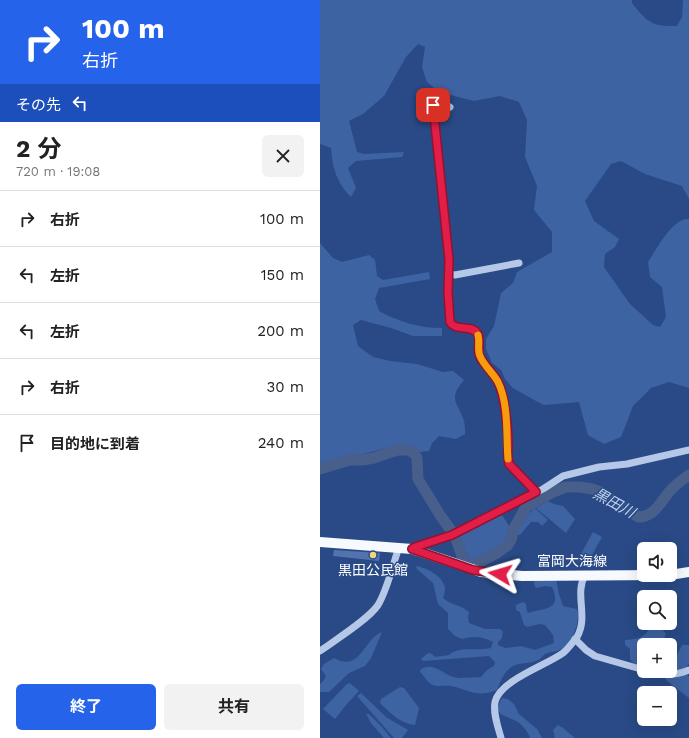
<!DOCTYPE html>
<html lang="ja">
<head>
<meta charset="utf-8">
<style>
	body { margin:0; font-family:"Work Sans","Noto Sans JP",sans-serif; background:#f2f2f2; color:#222; height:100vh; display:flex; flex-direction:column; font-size:15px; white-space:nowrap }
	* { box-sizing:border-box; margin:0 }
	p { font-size:13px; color:#767676 }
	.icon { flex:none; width:22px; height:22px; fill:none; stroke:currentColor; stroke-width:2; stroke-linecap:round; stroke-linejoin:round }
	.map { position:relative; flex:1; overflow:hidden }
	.details { display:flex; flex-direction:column; background:#fff; width:320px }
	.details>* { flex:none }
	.banner { background:#2563eb; color:#fff; overflow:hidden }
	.controls { position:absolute; left:317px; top:542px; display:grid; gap:8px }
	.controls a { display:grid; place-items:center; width:40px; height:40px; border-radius:6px; background:#fff; box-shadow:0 4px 16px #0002; font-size:20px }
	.pin { position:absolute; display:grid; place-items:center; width:34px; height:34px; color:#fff; margin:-17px; border-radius:8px; box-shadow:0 2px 6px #0006 }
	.me { position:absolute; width:44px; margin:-22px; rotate:277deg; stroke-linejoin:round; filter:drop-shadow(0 0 3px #0008) }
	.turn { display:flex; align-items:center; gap:14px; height:84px; padding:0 16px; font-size:18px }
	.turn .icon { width:52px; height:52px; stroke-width:2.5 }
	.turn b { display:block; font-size:28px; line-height:34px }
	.then { display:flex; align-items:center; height:38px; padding:0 16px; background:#0003; gap:8px; font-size:15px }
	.round { display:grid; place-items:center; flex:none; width:42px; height:42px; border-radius:6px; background:#f2f2f2 }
	.overview { display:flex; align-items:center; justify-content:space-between; height:68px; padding:0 16px }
	h1 { font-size:24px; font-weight:700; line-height:30px }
	.cta { display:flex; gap:8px; margin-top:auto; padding:8px 16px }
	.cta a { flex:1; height:46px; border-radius:6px; background:#2563eb; color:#fff; font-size:16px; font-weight:700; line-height:46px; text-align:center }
	.cta a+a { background:#f2f2f2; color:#222 }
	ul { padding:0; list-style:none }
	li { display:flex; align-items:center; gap:12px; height:56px; padding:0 16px; border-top:1px solid #e0e0e0 }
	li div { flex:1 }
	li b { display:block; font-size:15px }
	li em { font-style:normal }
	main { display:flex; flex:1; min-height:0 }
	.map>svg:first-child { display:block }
	.green { fill:#3e63a2 }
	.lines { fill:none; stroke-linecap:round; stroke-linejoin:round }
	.river { stroke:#475f8a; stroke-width:11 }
	.building { fill:#5273ad }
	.minor { stroke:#b5c8e7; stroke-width:7 }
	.major { stroke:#f6f9fe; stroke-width:10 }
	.route-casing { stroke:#92132f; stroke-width:10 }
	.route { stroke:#e11d48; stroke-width:7 }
	.slow { stroke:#f59e0b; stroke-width:7 }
	.poi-dot { fill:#eed77c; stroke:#294a86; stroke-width:1.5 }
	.labels { text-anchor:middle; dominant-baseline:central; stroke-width:3; stroke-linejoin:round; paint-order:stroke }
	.street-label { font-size:14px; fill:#fff; stroke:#294a86 }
	.poi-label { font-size:14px; fill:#fff; stroke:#294a86 }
	.water-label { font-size:15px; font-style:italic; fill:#c0d2ef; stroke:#294a86 }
</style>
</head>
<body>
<main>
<section class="details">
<div class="banner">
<div class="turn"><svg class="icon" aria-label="right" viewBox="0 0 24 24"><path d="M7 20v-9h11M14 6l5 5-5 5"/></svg><div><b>100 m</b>右折</div></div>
<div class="then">その先<svg class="icon" aria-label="left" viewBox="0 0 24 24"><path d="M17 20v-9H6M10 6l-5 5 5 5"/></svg></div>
</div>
<div class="overview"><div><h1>2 分</h1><p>720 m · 19:08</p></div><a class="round"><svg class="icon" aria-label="close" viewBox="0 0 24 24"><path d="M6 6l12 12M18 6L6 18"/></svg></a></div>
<ul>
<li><svg class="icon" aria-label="right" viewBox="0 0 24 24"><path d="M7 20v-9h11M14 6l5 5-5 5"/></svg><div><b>右折</b></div><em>100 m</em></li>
<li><svg class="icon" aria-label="left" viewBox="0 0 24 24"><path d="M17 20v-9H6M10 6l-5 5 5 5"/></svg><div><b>左折</b></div><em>150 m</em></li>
<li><svg class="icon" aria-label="left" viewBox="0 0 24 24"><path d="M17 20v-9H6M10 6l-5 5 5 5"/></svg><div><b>左折</b></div><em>200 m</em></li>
<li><svg class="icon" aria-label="right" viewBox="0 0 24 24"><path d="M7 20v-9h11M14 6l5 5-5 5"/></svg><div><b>右折</b></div><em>30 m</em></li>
<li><svg class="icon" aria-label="arrive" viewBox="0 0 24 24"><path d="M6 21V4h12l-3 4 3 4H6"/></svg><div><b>目的地に到着</b></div><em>240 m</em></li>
</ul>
<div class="cta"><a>終了</a><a>共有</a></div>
</section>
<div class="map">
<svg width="369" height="738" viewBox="0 0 369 738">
	<rect width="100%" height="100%" fill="#294a86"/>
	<g class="green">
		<path d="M0 0H312V3C327 22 332 27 357 26L362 17 363 0H369V199L362 186 325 174 301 161 291 164 265 201 274 221 299 239 295 247 285 254 284 267 310 304 333 325 340 327 346 317 342 287 330 277 328 262C336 250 353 217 369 219V388L349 382 331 388 313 406 301 437 284 444 268 435 259 402 224 405 216 401 193 388 185 379 181 370 172 363 166 349V339L174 326 181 293 193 283 197 272 232 252V232L214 210 217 186 205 157 207 120 199 102 180 96 154 101 119 92 107 82 102 67 105 47 98 44 86 57 64 96 43 114 29 121 37 152 44 154 84 152 82 157 36 161 28 168 36 188 31 197C17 184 12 167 11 148L0 144Z"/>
		<path d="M0 243 13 258 22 262 49 255 55 260 57 276 63 280 109 272 110 279 59 288 55 299 59 311C79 322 100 328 122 328V336H93L71 328 41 320 33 325 38 346 53 357 70 361 97 364 123 372 133 371 144 380C127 400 138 402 144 421 145 425 145 430 145 434L136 439 119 436 112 443 109 451 100 452 87 447 66 448 0 466Z"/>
		<polygon points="228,501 234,504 243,506 255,519 246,533 216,508"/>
		<path d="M215 508 228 520 222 526 218 522H211L200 535 197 534C199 522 206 515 215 508Z"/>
		<polygon points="182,515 189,526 186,541 179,548 156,561 150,560 139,536"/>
		<polygon points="273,532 282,537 268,562 257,561"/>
		<path d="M96 566C107 568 124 576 125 589 125 591 124 595 123 598 131 605 141 605 149 612L148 618 149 623 165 629H179L183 631 182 638 178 642V645L185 648 201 646 215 650 234 643 233 635 225 625 220 624 207 627 204 625 200 612 196 610V605L203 602 206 604 207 611 208 613C226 608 242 610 232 587L225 586 216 588 214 584 215 578 236 579 239 594 243 606 257 609C261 619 253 639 246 646 240 652 232 651 225 654 222 656 221 659 218 660 209 665 197 661 189 669 183 674 180 683 177 690 157 698 149 690 131 686 126 685 118 687 113 685 107 683 104 675 100 672L101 669C116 661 123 677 139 678 146 678 154 677 161 677L167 670 174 666 175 662 169 656 103 661 101 659 108 653 112 654 115 657 129 655C137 646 159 651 171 648L173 642C163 636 152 636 142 639L135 636 128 629V613L118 604 113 583 97 569Z"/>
		<path d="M329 629H342L346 634 344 639 331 640V645H324V667L315 664 310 660V649L305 645V640C315 639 324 639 329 629Z"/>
		<path d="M62 632 51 658 45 666 29 673 9 692H0V684L4 680 6 676 1 669 4 664 14 658C41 673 43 639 62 632Z"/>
		<polygon points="362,645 369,645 369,664 363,670 369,677 369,698 346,680 344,673 350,671 350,660 355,659"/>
		<polygon points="30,683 39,691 26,705 15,719 3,709 27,684"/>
		<path d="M80 687 84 688 99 708 95 725C81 724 70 713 60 703L61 699Z"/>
		<polygon points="41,693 66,717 88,730 82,738 74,738 37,696"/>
		<path d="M182 698 188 699 194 704 199 714 217 729 222 738H210C208 731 201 723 194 720 181 714 173 714 182 698Z"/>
		<polygon points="46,714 49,714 62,727 71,738 64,738 51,723"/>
		<polygon points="238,725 243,728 255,738 235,738 233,730"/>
	</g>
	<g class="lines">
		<path class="river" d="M0 469 30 460H43L54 458 68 453 79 450H88L94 453 97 458 98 479 120 515 135 536 142 556 146 563 154 565 177 553 188 545 191 540 194 528 206 507 233 492 246 487H260L272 489 281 492 318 517C334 517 340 503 349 492 355 485 362 480 369 475"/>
	</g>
	<polygon class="building" points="14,550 60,553 59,561 13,556"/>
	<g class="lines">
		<g class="minor">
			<path d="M130 107 115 99 113 105 129 260 128 292 130 322C135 332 151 324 157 333 162 340 156 350 160 357 165 366 173 373 178 382 185 396 188 429 188 445 188 452 187 457 189 464L217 492"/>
			<polyline points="130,274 135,275 199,263"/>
			<polyline points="92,549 95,547 132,535 223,489 243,476 279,467 307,464 369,450"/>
			<polyline points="255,639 266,650 275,656 324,670"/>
			<path d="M0 651C14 641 49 619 58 605 66 592 72 569 77 553L78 548"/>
			<path d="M329 671C343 675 355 676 369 670"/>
			<path d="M181 738C178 727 173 714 175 702 180 680 227 665 243 653 248 649 253 642 257 637 269 616 254 595 265 575"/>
		</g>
		<g class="major">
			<polyline points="0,542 92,549 161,572 202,576 341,575"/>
			<polyline points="350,575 369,572"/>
		</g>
	</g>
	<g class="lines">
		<g class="route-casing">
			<path id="route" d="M113 105 129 260 128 292 130 322C136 332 151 324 157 333 162 340 156 350 160 357 165 366 173 373 178 382 185 396 188 429 188 445 188 452 187 457 189 464L216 492 132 535 95 547 92 549 153 570 180 574"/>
		</g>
		<use href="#route" class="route"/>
		<path class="slow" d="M158 335C160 342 157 350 160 356 164 366 173 373 178 382 189 404 186 435 188 459"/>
	</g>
	<circle class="poi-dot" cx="53" cy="555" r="4"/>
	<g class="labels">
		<g class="street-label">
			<text x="252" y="561">富岡大海線</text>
		</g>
		<g class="poi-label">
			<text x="53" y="570">黒田公民館</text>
		</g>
		<g class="water-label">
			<text transform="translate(294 503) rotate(29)">黒田川</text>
		</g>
	</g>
</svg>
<div class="controls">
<a><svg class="icon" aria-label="sound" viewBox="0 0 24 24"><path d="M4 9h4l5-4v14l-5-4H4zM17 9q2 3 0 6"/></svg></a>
<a><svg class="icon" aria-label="search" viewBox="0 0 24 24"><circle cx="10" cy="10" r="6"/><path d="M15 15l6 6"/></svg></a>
<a>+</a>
<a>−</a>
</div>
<div class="pin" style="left:113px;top:105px;background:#d93025"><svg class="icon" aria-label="arrive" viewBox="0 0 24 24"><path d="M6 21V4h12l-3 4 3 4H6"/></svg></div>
<svg class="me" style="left:180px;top:574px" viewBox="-20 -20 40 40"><path d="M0-17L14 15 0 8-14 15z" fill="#e11d48" stroke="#fff" stroke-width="4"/></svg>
</div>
</main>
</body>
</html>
